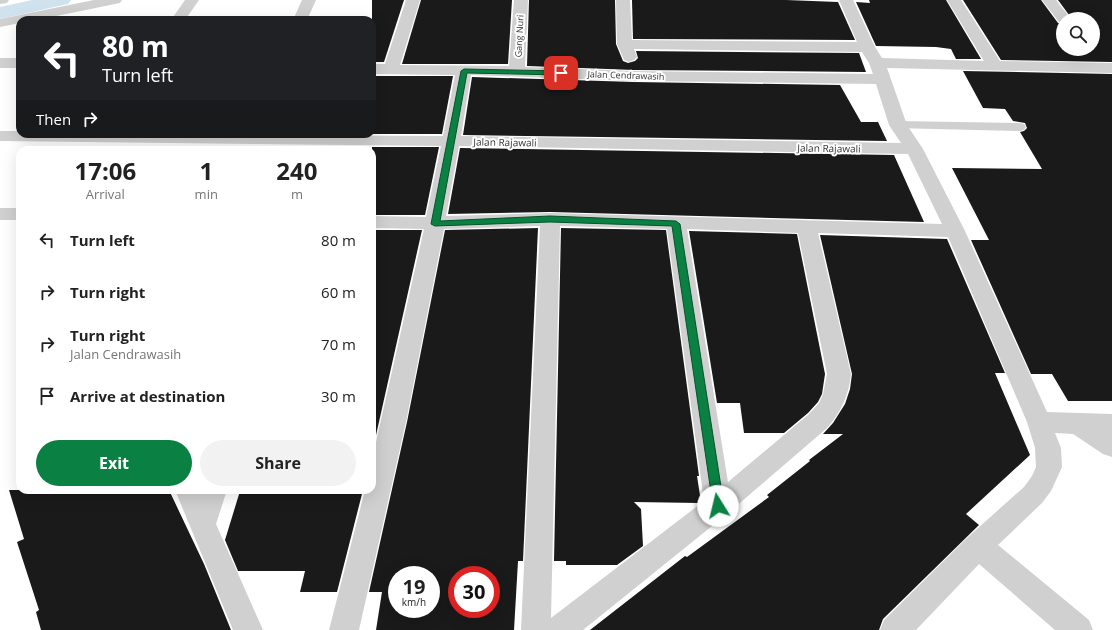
<!DOCTYPE html>
<html lang="en">
<head>
<meta charset="utf-8">
<style>
	body { margin:0; font-family:"Open Sans",sans-serif; background:#f2f2f2; color:#222; height:100vh; display:flex; flex-direction:column; font-size:15px; white-space:nowrap }
	* { box-sizing:border-box; margin:0 }
	p { font-size:13px; color:#767676 }
	.icon { flex:none; width:22px; height:22px; fill:none; stroke:currentColor; stroke-width:2; stroke-linecap:round; stroke-linejoin:round }
	.map { position:relative; flex:1; overflow:hidden }
	.drawer { position:absolute; left:16px; top:146px; width:360px; height:348px; display:flex; flex-direction:column; background:#fff; border-radius:12px; box-shadow:0 4px 16px #0002 }
	.drawer>* { flex:none }
	.guide { position:absolute; left:16px; top:16px; width:360px; height:122px; border-radius:12px; box-shadow:0 4px 16px #0002; background:#202124; color:#fff; overflow:hidden }
	.buttons { position:absolute; left:1056px; top:12px; display:grid; gap:8px }
	.buttons a { display:grid; place-items:center; width:44px; height:44px; border-radius:50%; background:#fff; box-shadow:0 4px 16px #0002; font-size:20px }
	.speed { position:absolute; left:388px; top:566px; display:flex; gap:8px; font-size:20px; font-weight:700; text-align:center }
	.speed>* { display:grid; place-content:center; width:52px; height:52px; border-radius:50%; background:#fff; box-shadow:0 4px 16px #0002; line-height:1 }
	.speed small { font-size:10px; font-weight:400 }
	.speed .limit { border:6px solid #d22; background:#fff; color:#111 }
	.pin { position:absolute; display:grid; place-items:center; width:34px; height:34px; color:#fff; margin:-17px; border-radius:8px; box-shadow:0 2px 6px #0006 }
	.me { position:absolute; width:44px; margin:-22px; rotate:351deg; stroke-linejoin:round; filter:drop-shadow(0 0 3px #0008) }
	.turn { display:flex; align-items:center; gap:14px; height:84px; padding:0 20px; font-size:18px }
	.turn .icon { width:52px; height:52px; stroke-width:2.5 }
	.turn b { display:block; font-size:28px; line-height:34px }
	.then { display:flex; align-items:center; height:38px; padding:0 20px; background:#0003; gap:8px; font-size:15px }
	.eta { display:flex; justify-content:space-evenly; align-items:center; height:68px; text-align:center }
	.eta b { font-size:24px; font-weight:700; line-height:28px }
	.cta { display:flex; gap:8px; margin-top:auto; padding:8px 20px }
	.cta a { flex:1; height:46px; border-radius:24px; background:#0b8043; color:#fff; font-size:16px; font-weight:700; line-height:46px; text-align:center }
	.cta a+a { background:#f2f2f2; color:#222 }
	ul { padding:0; list-style:none }
	li { display:flex; align-items:center; gap:12px; height:52px; padding:0 20px }
	li div { flex:1 }
	li b { display:block; font-size:15px }
	li em { font-style:normal }
	.map>svg:first-child { display:block }
	.lines { fill:none; stroke-linecap:round; stroke-linejoin:round }
	.canal { fill:#cfe2ee; fill-rule:evenodd }
	.building { fill:#1a1a1a; fill-rule:evenodd }
	.lane { fill:#d0d0d0; fill-rule:evenodd }
	.street { fill:#d0d0d0; fill-rule:evenodd }
	.route { fill:#0b8043; stroke:#07532c }
	.labels { text-anchor:middle; dominant-baseline:central; stroke-width:4; stroke-linejoin:round; paint-order:stroke }
	.far-street-label { font-size:9px; fill:#333; stroke:#fff }
	.street-label { font-size:10px; fill:#333; stroke:#fff }
</style>
</head>
<body>
<div class="map">
<svg width="1112" height="630" viewBox="0 0 1112 630">
	<rect width="100%" height="100%" fill="#fff"/>
	<g class="lines">
		<polygon class="canal" points="32,0 71,0 68,4 0,19 0,7"/>
	</g>
	<g class="building">
		<polygon points="372,0 404,0 384,62 372,62"/>
		<polygon points="421,0 512,0 508,64 402,64"/>
		<polygon points="529,0 615,0 616,44 623,61 628,63 635,61 638,58 636,51 859,53 866,72 634,70 527,66"/>
		<polygon points="632,0 786,0 838,2 855,40 633,39"/>
		<polygon points="869,0 946,0 981,59 956,59 951,49 936,47 876,46 856,2 870,3"/>
		<polygon points="963,0 1041,0 1058,23 1063,24 1063,49 1093,49 1093,19 1072,19 1058,0 1112,0 1112,62 1001,60"/>
		<polygon points="963,71 1112,74 1112,401 1068,401 1052,374 1031,374 971,240 989,240 952,168 1042,169 1020,132 1024,131 1027,128 1025,123 1013,121 1005,109 983,108"/>
		<polygon points="372,76 453,76 442,134 372,134"/>
		<polygon points="472,77 634,82 840,85 861,122 878,122 887,141 463,135"/>
		<polygon points="372,147 439,147 425,215 372,215"/>
		<polygon points="460,148 894,155 924,222 550,212 448,214"/>
		<path d="M538 228 523 561H518L514 630H376L382 592H369L407 422 445 230ZM397 575H431V609H397ZM457 575H491V609H457Z"/>
		<polygon points="561,228 666,230 699,476 697,476 701,502 699,503 634,502 641,509 643,546 617,565 566,565 566,561 554,561"/>
		<polygon points="372,230 422,230 372,453"/>
		<polygon points="689,231 797,234 825,374 822,394 818,402 808,413 784,433 744,433 740,403 717,403"/>
		<polygon points="820,235 947,239 1005,373 995,373 1030,455 966,514 979,525 883,619 879,630 590,630 685,556 687,557 769,497 767,495 810,461 809,460 843,434 823,434 833,423 845,404 850,389 852,374"/>
		<polygon points="9,490 169,490 204,564 231,630 41,630 36,612 39,610 17,542 24,539"/>
		<polygon points="300,490 363,490 337,592 300,592 305,571 238,571 225,540 240,491 300,492"/>
	</g>
	<g class="lines">
		<polygon class="lane" points="898,121 1020,123 1024,124 1026,127 1024,130 1020,131 894,128 892,125 894,122"/>
		<g class="street">
			<polygon points="0,0 9,0 7,3 0,4"/>
			<polygon points="94,0 122,0 120,3 115,4 37,20 20,20 20,23 0,27 0,19"/>
			<polygon points="185,0 199,0 185,20 171,20"/>
			<polygon points="302,0 316,0 307,20 293,20"/>
			<path d="M406 0H420L400 65 509 66 514 0H528L525 67 634 71 873 74 869 63 862 52 634 49 637 57 634 60 629 62 624 60 617 44 616 0H630L632 40 857 42 839 0H853L875 47 882 58 984 61 947 0H961L1000 61 1112 63V73L887 68 907 125 923 149 965 231 1047 412 1112 414V457L1103 454 1073 434 1055 433 1061 448 1062 467 1051 491 1042 503 998 545 1089 620 1093 630H1055L979 564 916 630H880L884 620 968 537 1024 487 1032 476 1036 467 1035 448 1027 422 948 237 818 233 851 374C849 395 841 412 827 428L727 514 583 630H521L540 226 444 229 406 422 359 630H329L365 490H372V460L424 229 372 228V216L426 217 441 146 0 141V131H20V134L443 136 455 75 372 74V64H385ZM471 75 634 81 876 84 889 125 901 143 461 136ZM459 146 908 154 942 224 550 213 446 216ZM560 226 667 229 704 501 551 618ZM687 229 798 233 827 374 823 394 819 403 809 414 728 482Z"/>
			<polygon points="1042,0 1056,0 1071,19 1063,19 1063,23 1059,22"/>
			<rect x="0" y="58" width="20" height="10"/>
			<rect x="0" y="208" width="20" height="12"/>
			<polygon points="175,490 227,490 216,524 263,630 233,630"/>
		</g>
	</g>
	<polygon class="route" points="464,69 561,71 564,73 561,75 467,73 440,221 550,216 676,221 680,224 724,506 722,510 718,511 715,510 713,506 672,226 550,222 435,226 431,224 461,71"/>
	<g class="labels">
		<g class="far-street-label">
			<text transform="translate(519 36) rotate(-87)">Gang Nuri</text>
			<text transform="translate(626 75) rotate(2)">Jalan Cendrawasih</text>
		</g>
		<g class="street-label">
			<text transform="translate(505 142) rotate(1)">Jalan Rajawali</text>
			<text transform="translate(829 148) rotate(1)">Jalan Rajawali</text>
		</g>
	</g>
</svg>
<div class="buttons">
<a><svg class="icon" aria-label="search" viewBox="0 0 24 24"><circle cx="10" cy="10" r="6"/><path d="M15 15l6 6"/></svg></a>
</div>
<div class="speed"><div>19<small>km/h</small></div><div class="limit">30</div></div>
<div class="pin" style="left:561px;top:73px;background:#d93025"><svg class="icon" aria-label="arrive" viewBox="0 0 24 24"><path d="M6 21V4h12l-3 4 3 4H6"/></svg></div>
<svg class="me" style="left:718px;top:506px" viewBox="-20 -20 40 40"><circle r="19" fill="#fff"/><path d="M0-13L10 11 0 6-10 11z" fill="#0b8043"/></svg>
<div class="guide">
<div class="turn"><svg class="icon" aria-label="left" viewBox="0 0 24 24"><path d="M17 20v-9H6M10 6l-5 5 5 5"/></svg><div><b>80 m</b>Turn left</div></div>
<div class="then">Then<svg class="icon" aria-label="right" viewBox="0 0 24 24"><path d="M7 20v-9h11M14 6l5 5-5 5"/></svg></div>
</div>
<section class="drawer">
<div class="eta">
<div><b>17:06</b><p>Arrival</p></div>
<div><b>1</b><p>min</p></div>
<div><b>240</b><p>m</p></div>
</div>
<ul>
<li><svg class="icon" aria-label="left" viewBox="0 0 24 24"><path d="M17 20v-9H6M10 6l-5 5 5 5"/></svg><div><b>Turn left</b></div><em>80 m</em></li>
<li><svg class="icon" aria-label="right" viewBox="0 0 24 24"><path d="M7 20v-9h11M14 6l5 5-5 5"/></svg><div><b>Turn right</b></div><em>60 m</em></li>
<li><svg class="icon" aria-label="right" viewBox="0 0 24 24"><path d="M7 20v-9h11M14 6l5 5-5 5"/></svg><div><b>Turn right</b><p>Jalan Cendrawasih</p></div><em>70 m</em></li>
<li><svg class="icon" aria-label="arrive" viewBox="0 0 24 24"><path d="M6 21V4h12l-3 4 3 4H6"/></svg><div><b>Arrive at destination</b></div><em>30 m</em></li>
</ul>
<div class="cta"><a>Exit</a><a>Share</a></div>
</section>
</div>
</body>
</html>
